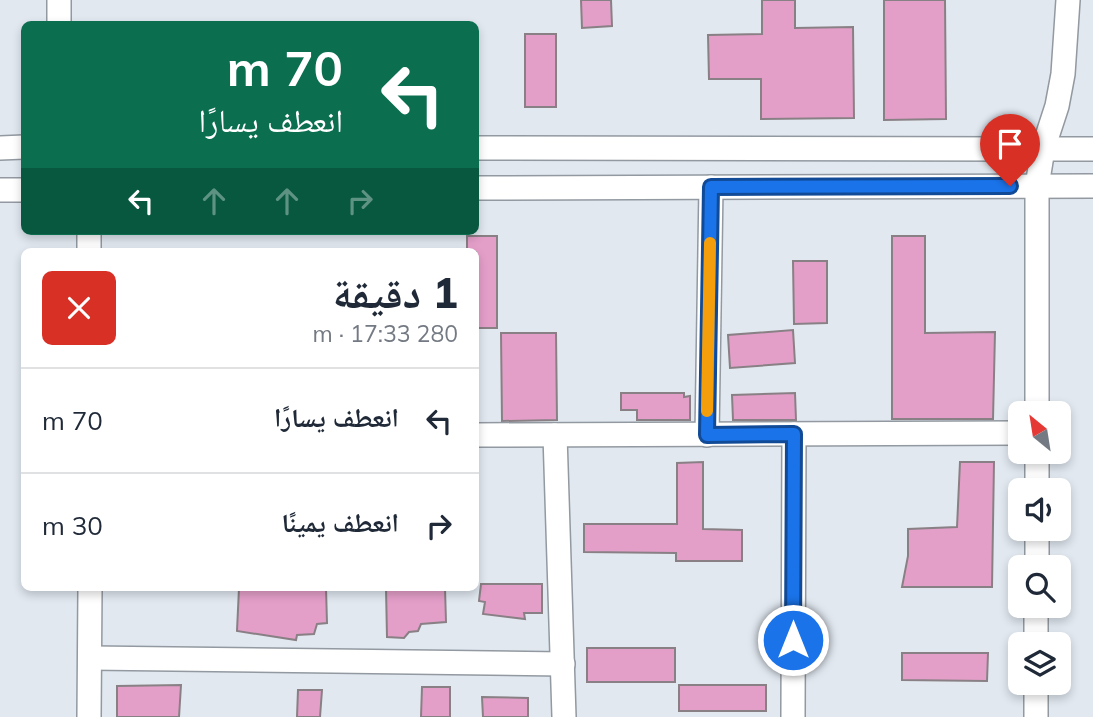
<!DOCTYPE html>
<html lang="ar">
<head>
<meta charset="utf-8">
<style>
	body { margin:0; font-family:Mulish,"Noto Naskh Arabic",sans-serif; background:#f6f6f7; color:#1f2937; direction:rtl; height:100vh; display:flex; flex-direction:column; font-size:26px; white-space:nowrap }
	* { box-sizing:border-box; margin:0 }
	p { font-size:23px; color:#747a83 }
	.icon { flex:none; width:38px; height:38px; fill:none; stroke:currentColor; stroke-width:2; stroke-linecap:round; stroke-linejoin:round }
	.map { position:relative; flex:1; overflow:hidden; direction:ltr }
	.side { position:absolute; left:21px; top:248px; width:458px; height:343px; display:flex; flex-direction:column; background:#fff; border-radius:10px; box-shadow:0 4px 10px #0003; direction:rtl }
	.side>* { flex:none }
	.guide { position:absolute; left:21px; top:21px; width:458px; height:214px; border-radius:10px; box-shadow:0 4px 10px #0003; direction:rtl; background:#0b6e4f; color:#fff; overflow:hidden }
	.needle { width:46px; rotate:330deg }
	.tools { position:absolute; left:1008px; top:401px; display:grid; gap:14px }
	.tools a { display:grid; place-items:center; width:63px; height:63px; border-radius:10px; background:#fff; box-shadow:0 4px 10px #0003; font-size:35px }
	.pin { position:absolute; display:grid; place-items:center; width:60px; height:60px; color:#fff; margin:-72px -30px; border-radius:50% 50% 50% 0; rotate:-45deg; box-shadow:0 0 7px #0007 }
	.pin .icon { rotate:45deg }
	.me { position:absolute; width:77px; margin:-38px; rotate:0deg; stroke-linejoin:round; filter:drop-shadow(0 0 5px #0008) }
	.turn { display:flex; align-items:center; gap:24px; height:147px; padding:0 21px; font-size:32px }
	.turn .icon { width:91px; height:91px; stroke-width:2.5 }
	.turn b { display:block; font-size:49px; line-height:60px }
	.lanes { display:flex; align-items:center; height:66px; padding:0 21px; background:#0003; justify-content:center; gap:35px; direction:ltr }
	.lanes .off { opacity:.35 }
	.round { display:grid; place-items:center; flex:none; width:74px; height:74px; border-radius:10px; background:#f6f6f7 }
	.headline { display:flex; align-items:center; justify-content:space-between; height:119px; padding:0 21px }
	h1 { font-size:42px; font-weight:800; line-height:52px }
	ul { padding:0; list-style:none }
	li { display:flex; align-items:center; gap:21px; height:105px; padding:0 21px; border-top:2px solid #e0e1e3 }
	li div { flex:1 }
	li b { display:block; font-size:26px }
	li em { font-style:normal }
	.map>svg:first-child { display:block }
	.building { fill:#e49fc9; stroke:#898085; stroke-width:2 }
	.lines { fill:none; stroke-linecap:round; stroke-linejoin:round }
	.street-casing { stroke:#9299a0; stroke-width:26 }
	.street { stroke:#fff; stroke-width:23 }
	.route-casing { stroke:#114b97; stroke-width:18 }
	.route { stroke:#1a73e8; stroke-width:12 }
	.slow { stroke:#f59e0b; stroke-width:12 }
</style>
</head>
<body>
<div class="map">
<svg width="1093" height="717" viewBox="0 0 1093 717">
	<rect width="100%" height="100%" fill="#e1e8f0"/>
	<g class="building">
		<polygon points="581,0 611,0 612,26 582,28"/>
		<polygon points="762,0 795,0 795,28 853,27 854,118 761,119 761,79 709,79 708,35 762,34"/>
		<polygon points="884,0 945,0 946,119 884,120"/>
		<rect x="525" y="34" width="31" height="73"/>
		<polygon points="467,236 497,236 497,328 476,328 476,252 467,252"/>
		<polygon points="892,236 925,236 925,333 995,332 993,419 892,419"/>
		<polygon points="793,261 827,261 827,323 794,324"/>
		<polygon points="793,330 795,363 730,368 728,335"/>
		<polygon points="501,333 556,333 557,420 502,421"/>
		<polygon points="621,393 684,393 684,397 690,396 690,420 637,420 637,410 621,410"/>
		<polygon points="795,393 796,420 733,420 732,395"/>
		<polygon points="703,462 703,529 742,530 742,561 676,561 676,553 584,552 584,524 677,524 677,463"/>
		<polygon points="960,462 994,462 992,587 902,587 908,556 908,529 957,527"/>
		<polygon points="481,584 542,584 542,613 524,613 525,619 483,614 485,602 479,601"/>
		<polygon points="239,588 326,588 327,623 317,624 314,634 297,635 296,640 237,631"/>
		<polygon points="386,588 445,588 446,622 421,624 418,631 409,632 404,638 387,637"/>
		<rect x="587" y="648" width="88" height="34"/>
		<polygon points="902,653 988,653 987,681 902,680"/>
		<polygon points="181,685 179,717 117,717 117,686"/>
		<rect x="679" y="685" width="87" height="26"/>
		<polygon points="422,687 450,687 450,717 421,717"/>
		<polygon points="298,690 322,690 320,717 297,717"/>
		<polygon points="482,697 528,698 528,717 483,717"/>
	</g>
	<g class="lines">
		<g class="street-casing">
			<g id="street">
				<polyline points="59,24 59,0"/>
				<polyline points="0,148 24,147"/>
				<polyline points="476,148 1093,149"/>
				<polyline points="476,188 1093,186"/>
				<polyline points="0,190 24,190"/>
				<polyline points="89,231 89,252"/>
				<polyline points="1037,413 1037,186 1043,149 1057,106 1063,74 1068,0"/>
				<polyline points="476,435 1020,433"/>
				<polyline points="555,435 564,717"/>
				<polyline points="707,435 711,187"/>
				<polyline points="1037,490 1037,452"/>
				<polyline points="1037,567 1037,528"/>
				<polyline points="1036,644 1036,606"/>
				<polyline points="90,658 563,664"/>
				<polyline points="89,717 90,588"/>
				<polyline points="793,717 794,434"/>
				<polyline points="1036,717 1036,682"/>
			</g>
		</g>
		<use href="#street" class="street"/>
	</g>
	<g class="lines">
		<g class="route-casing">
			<polyline id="route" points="793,640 794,434 707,435 711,187 1010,186"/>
		</g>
		<use href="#route" class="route"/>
		<polyline class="slow" points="707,411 710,243"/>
	</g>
</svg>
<div class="tools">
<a><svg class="needle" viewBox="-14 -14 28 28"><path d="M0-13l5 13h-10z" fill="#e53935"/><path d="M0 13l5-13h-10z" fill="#747a83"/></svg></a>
<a><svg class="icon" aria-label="sound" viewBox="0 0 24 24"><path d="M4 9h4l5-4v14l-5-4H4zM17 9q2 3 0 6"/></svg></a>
<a><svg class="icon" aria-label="search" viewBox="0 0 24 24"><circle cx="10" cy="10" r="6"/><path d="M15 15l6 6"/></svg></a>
<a><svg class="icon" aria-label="layers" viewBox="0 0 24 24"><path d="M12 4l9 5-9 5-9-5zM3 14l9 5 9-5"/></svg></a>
</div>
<div class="pin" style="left:1010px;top:186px;background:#d93025"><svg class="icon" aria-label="arrive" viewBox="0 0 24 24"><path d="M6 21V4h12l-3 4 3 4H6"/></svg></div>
<svg class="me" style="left:793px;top:640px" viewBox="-20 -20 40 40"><circle r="17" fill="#1a73e8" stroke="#fff" stroke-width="3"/><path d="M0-11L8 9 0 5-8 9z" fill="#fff"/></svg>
<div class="guide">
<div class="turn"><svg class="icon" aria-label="left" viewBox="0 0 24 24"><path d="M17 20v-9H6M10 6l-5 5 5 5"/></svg><div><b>70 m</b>انعطف يسارًا</div></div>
<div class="lanes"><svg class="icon" aria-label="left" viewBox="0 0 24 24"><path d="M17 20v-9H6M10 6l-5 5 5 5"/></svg><svg class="icon off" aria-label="ahead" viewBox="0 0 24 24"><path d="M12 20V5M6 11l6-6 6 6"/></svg><svg class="icon off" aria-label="ahead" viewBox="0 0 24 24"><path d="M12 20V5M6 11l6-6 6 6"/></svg><svg class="icon off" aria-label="right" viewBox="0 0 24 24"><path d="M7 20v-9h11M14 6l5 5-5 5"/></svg></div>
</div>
<section class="side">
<div class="headline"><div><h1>1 دقيقة</h1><p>280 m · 17:33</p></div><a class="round" style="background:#d93025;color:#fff"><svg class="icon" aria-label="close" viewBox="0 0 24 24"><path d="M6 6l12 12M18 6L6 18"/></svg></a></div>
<ul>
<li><svg class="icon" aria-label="left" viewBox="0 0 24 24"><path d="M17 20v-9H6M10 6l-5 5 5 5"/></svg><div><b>انعطف يسارًا</b></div><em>70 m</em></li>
<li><svg class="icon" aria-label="right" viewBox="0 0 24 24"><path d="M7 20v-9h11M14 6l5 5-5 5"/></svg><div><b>انعطف يمينًا</b></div><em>30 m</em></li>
</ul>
</section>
</div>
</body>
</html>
